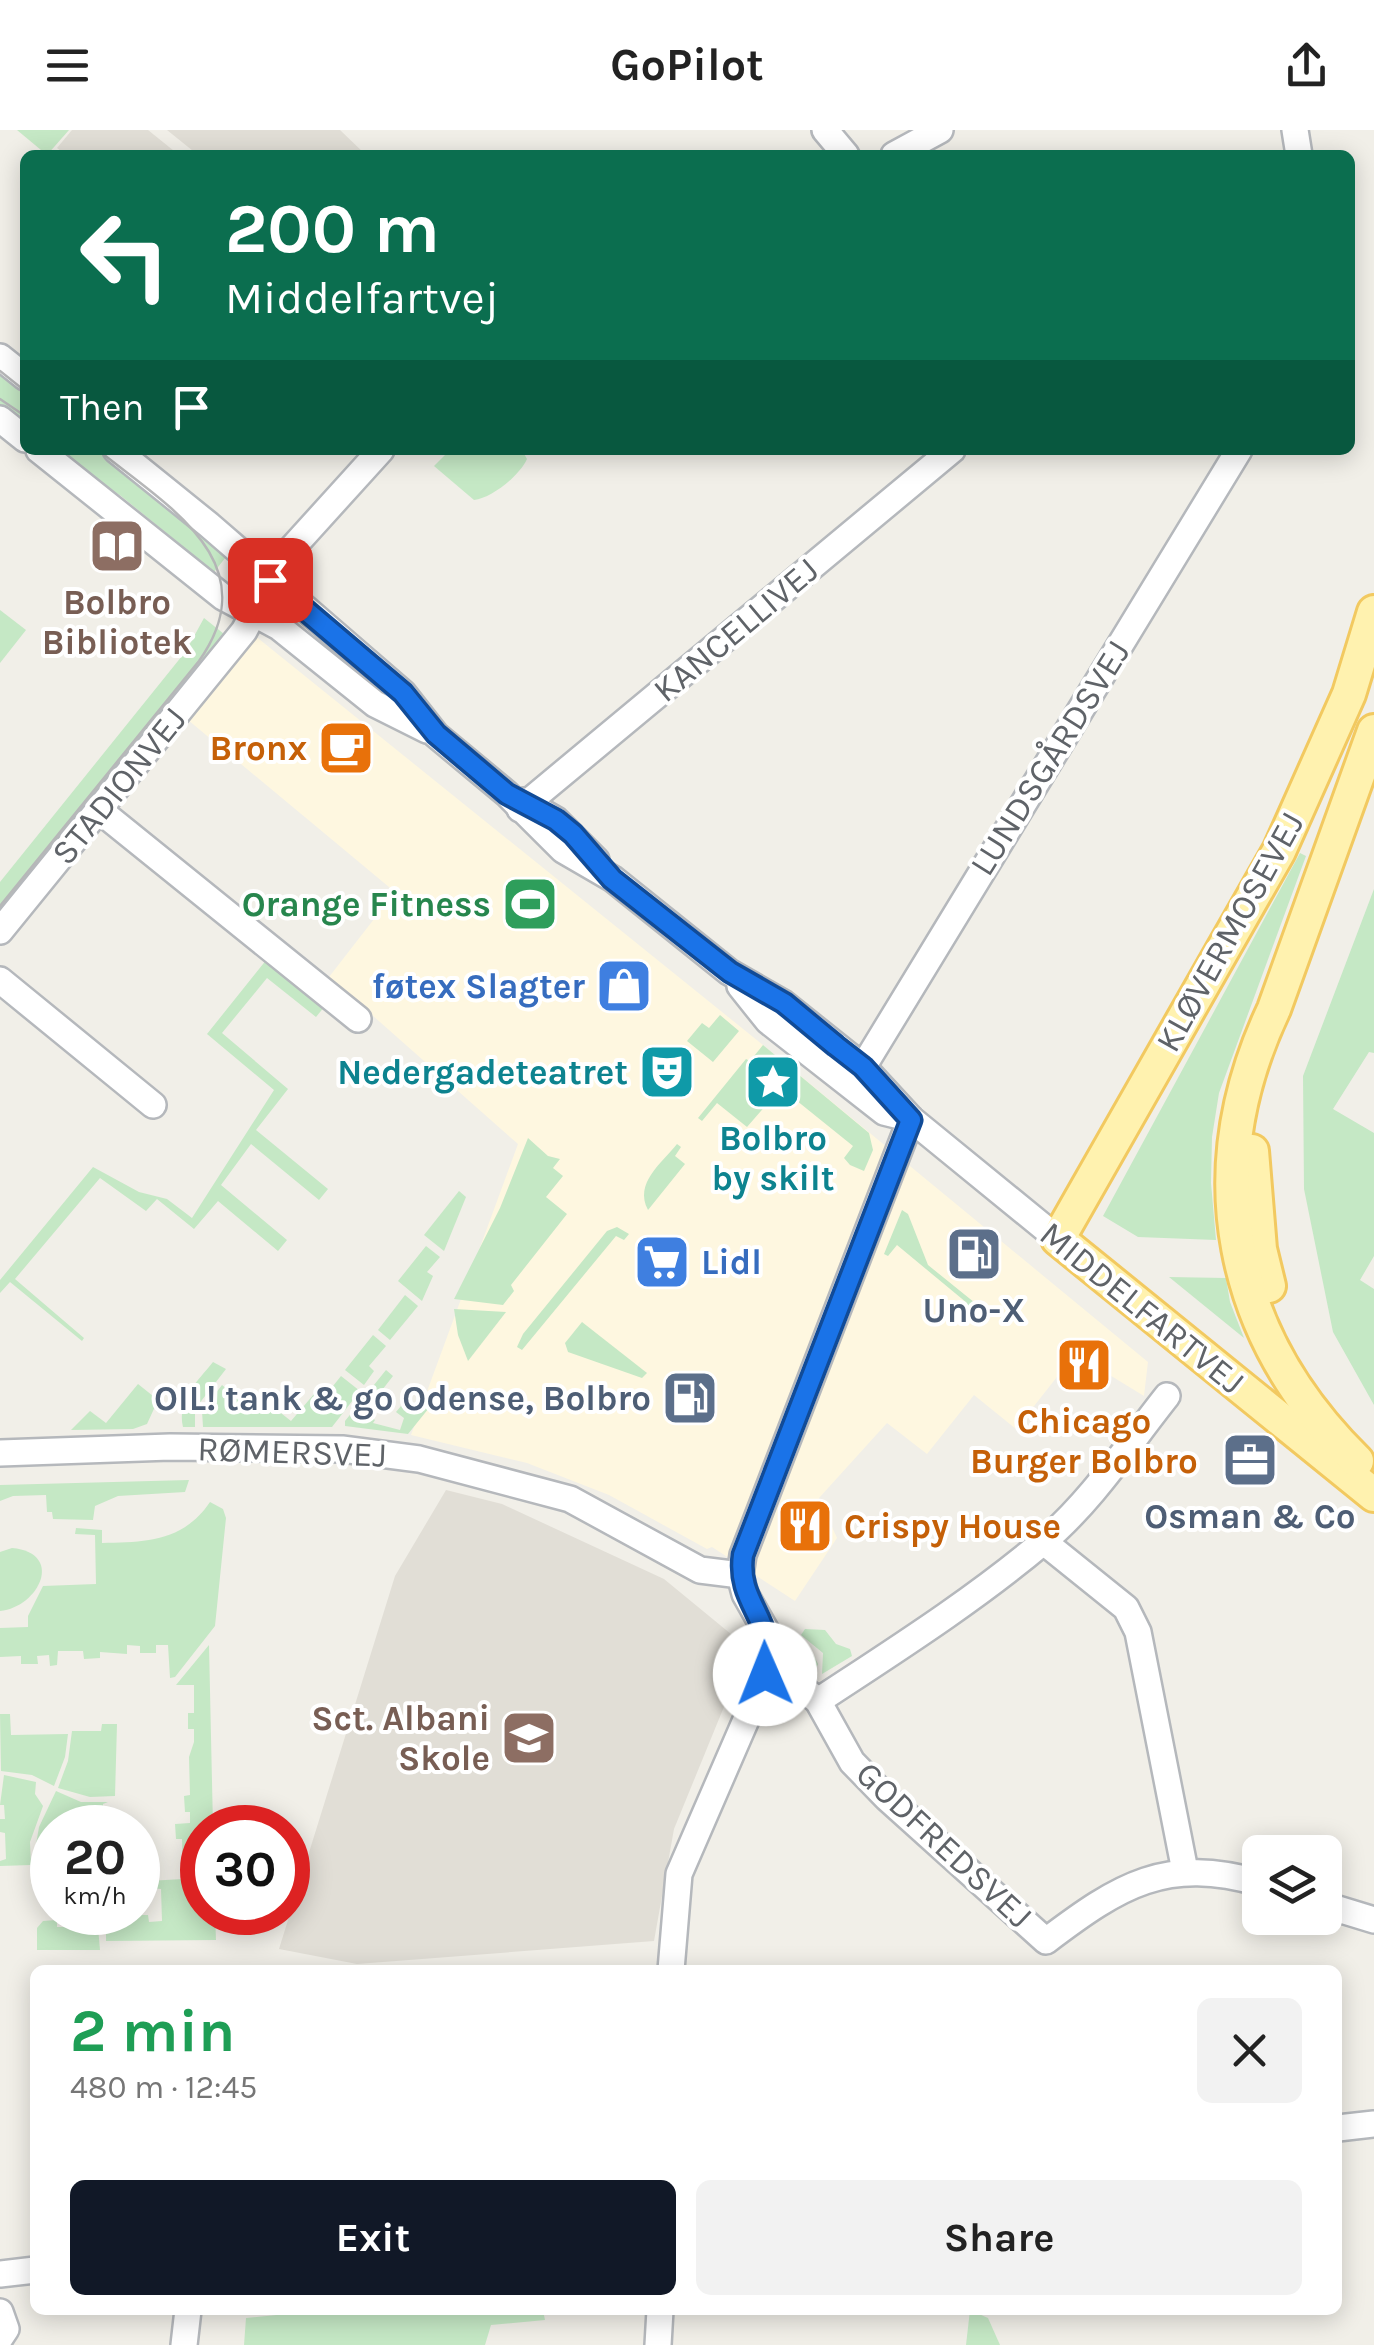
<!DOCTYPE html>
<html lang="en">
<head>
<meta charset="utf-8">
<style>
	body { margin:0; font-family:Karla,sans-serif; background:#f2f2f2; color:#222; height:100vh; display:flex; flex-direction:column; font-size:38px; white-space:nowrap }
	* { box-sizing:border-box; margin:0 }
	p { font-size:32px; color:#767676 }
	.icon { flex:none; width:55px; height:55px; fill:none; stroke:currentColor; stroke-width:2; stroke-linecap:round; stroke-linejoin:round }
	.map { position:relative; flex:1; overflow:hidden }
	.panel { position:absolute; left:30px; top:1835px; width:1312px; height:350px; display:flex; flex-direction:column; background:#fff; border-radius:15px; box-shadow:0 5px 25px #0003 }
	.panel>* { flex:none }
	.hud { position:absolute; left:20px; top:20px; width:1335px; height:305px; border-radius:15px; box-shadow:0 5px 25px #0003; background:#0b6e4f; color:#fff; overflow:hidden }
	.buttons { position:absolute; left:1242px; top:1705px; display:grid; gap:20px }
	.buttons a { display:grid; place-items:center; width:100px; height:100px; border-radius:15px; background:#fff; box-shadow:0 5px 25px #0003; font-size:50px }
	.speed { position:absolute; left:30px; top:1675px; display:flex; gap:20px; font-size:50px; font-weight:700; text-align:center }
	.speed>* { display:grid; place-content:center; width:130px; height:130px; border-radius:50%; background:#fff; box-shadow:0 5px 25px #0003; line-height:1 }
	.speed small { font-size:25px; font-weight:400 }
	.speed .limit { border:15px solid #d22; background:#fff; color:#111 }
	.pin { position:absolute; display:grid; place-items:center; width:85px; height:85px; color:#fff; margin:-42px; border-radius:20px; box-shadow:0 5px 15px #0006 }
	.me { position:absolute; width:110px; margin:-55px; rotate:359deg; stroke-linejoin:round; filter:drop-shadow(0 0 8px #0008) }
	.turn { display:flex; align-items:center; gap:35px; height:210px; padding:0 40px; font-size:45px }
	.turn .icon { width:130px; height:130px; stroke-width:2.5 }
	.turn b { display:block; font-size:70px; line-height:85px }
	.then { display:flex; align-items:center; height:95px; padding:0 40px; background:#0003; gap:20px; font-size:38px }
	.round { display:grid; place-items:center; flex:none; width:105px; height:105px; border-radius:15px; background:#f2f2f2 }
	.head { display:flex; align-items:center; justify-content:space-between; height:170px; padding:0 40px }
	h1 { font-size:60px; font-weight:700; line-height:75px; color:#1e9e55 }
	.primary-button { display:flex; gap:20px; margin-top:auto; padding:20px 40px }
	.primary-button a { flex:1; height:115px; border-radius:15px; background:#111827; color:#fff; font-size:40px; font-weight:700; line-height:115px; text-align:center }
	.primary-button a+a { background:#f2f2f2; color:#222 }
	header { display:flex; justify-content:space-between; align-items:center; height:130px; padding:0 40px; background:#fff; font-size:45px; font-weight:700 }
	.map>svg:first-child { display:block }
	.commercial { fill:#fef7e0 }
	.education { fill:#e1ded6 }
	.green { fill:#c5e8c5 }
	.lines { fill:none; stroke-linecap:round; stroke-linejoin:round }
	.minor-casing { stroke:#b5b8bc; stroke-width:30 }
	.major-casing { stroke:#f2c960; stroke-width:38 }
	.minor { stroke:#fff; stroke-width:25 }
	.major { stroke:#fff2af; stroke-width:32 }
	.tram { stroke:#b6b7b8; stroke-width:2.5 }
	.route-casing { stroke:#114b97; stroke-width:25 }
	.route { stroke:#1a73e8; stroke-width:18 }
	.labels { text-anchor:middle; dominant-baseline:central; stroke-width:8; stroke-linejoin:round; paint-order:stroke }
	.education-label { font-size:35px; font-weight:bold; fill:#785e54; stroke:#fff }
	.street-label { font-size:35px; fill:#5f6368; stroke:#fff }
	.food-label { font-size:35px; font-weight:bold; fill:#c56008; stroke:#fff; text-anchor:end }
	.leisure-label { font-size:35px; font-weight:bold; fill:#27864d; stroke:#fff; text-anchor:end }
	.shop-label { font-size:35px; font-weight:bold; fill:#366cbe; stroke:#fff; text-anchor:end }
	.culture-label { font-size:35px; font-weight:bold; fill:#0d838f; stroke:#fff; text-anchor:end }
	.service-label { font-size:35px; font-weight:bold; fill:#4e5e75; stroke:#fff }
</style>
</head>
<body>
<header><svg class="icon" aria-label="menu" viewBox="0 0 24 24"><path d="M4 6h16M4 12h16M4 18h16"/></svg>GoPilot<svg class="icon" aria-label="share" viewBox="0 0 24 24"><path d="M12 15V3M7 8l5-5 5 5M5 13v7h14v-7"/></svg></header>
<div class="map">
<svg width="1374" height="2215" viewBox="0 0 1374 2215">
	<rect width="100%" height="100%" fill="#f1efe8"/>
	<polygon class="commercial" points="254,505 763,915 1148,1232 1144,1266 1108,1244 1094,1261 1064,1238 1016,1299 974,1265 927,1324 887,1293 819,1368 837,1408 795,1471 712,1417 707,1419 609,1365 527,1333 411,1305 518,1014 329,847 395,762 188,590"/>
	<g class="education">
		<polygon points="72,0 148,0 179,25 66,25 57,18"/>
		<polygon points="167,0 340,0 366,25 263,25 259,22 257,25 198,25"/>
		<polygon points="446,1360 502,1374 664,1449 748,1518 674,1699 654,1811 357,1834 279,1819 395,1446"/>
	</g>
	<g class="green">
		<polygon points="17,0 69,0 47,25"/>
		<polygon points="0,233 25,253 25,301 0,282"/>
		<polygon points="52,320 108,320 226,427 214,442 121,366"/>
		<path d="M450 320H522L527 329C520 345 492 368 474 370L434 336Z"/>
		<polygon points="0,480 26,500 0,533"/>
		<polygon points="204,488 224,504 219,514 0,785 0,752 186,521"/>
		<polygon points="1300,723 1306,726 1219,963 1212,1007 1211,1053 1216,1110 1138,1107 1103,1086"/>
		<polygon points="1374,759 1374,923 1369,922 1333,979 1374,1003 1374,1126 1360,1150 1374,1159 1374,1275 1333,1202 1304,1059 1303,946"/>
		<polygon points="267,829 325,876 316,887 267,848 222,903 288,959 256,1000 328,1059 319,1070 251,1014 221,1055 287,1110 278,1121 218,1071 194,1099 157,1069 146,1081 100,1048 15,1149 84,1208 82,1211 10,1152 0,1163 0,1150 93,1037 139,1062 167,1069 192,1088 274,960 207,904"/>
		<polygon points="720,885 739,901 713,932 687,911 702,893 709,898"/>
		<polygon points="763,915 869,1003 873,1020 864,1041 850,1035 844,1028 853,1016 781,958 747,997 717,973 702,991 698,988 746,929 750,931"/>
		<polygon points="528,1008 548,1026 560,1029 553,1038 563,1046 546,1067 567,1084 511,1155 514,1161 503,1175 454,1169 500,1078"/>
		<path d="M677 1014 681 1017 675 1026 685 1034 648 1080C634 1053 661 1034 677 1014Z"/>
		<polygon points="459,1061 466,1067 444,1121 424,1105"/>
		<polygon points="902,1080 908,1084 928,1135 980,1177 968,1192 959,1184 967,1173 897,1115 888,1126 884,1124"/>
		<polygon points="617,1097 629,1104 624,1110 616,1106 522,1220 517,1217 523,1204 607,1101"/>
		<polygon points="426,1116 440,1127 427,1142 433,1146 422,1171 398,1151"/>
		<polygon points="1169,1147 1226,1148 1230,1172 1244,1208"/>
		<polygon points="405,1165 418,1176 390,1210 378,1200"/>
		<polygon points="454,1179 506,1182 468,1231 458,1205"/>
		<polygon points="582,1192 647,1243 642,1248 568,1222 565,1213"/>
		<polygon points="373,1205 386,1216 369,1236 374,1241 364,1255 345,1240"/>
		<path d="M213 1232 226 1239 195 1279V1297H183C177 1269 197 1252 213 1232Z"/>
		<polygon points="386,1240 393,1246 365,1282 375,1290 373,1293 400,1300 404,1288 396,1282 406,1270 418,1280 428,1269 433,1273 408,1304 345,1296 345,1291"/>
		<polygon points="341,1246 360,1261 332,1297 203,1297 202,1281 222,1255 256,1283 267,1272 291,1291 314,1264 325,1266"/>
		<polygon points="138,1254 158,1270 147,1294 133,1299 71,1300 90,1281 106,1293"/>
		<polygon points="189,1350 185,1362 118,1366 95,1376 93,1390 53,1389 52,1382 47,1382 46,1365 13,1366 0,1371 0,1355"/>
		<path d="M210 1372 223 1379 226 1388 215 1496 175 1547 170 1548 168 1515H156V1523H140V1516L127 1515V1524L100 1522V1528L84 1529 83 1521H58L57 1535 50 1536 49 1525 37 1526 38 1534H21V1526L0 1527V1498L28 1497V1486L43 1456 96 1454 95 1405 75 1404 76 1398 102 1400V1413C145 1412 183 1412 210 1372Z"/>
		<path d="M12 1418C65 1423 39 1477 0 1481V1422Z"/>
		<polygon points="805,1499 825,1500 836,1514 850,1519 852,1526 822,1544 823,1523 801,1505"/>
		<polygon points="802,1512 808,1515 818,1534 815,1541 807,1544 793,1540 789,1534 793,1515"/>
		<polygon points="209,1515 213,1697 202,1698 202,1782 215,1783 216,1810 106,1811 106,1786 119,1785 119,1793 132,1793 132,1785 148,1785 149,1792 162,1791 161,1759 149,1758 148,1751 183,1749 182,1709 176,1709 175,1694 190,1693 190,1682 185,1682 184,1666 190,1665 189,1627 194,1612 194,1599 188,1599 188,1583 194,1583 194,1555 176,1555"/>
		<polygon points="0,1584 10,1584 11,1605 68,1604 65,1627 54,1656 32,1645 1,1641"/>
		<polygon points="102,1594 117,1594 115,1666 90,1667 58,1658 68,1631 72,1601 101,1601"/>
		<polygon points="4,1645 36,1652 35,1664 43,1676 30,1712 31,1735 0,1736 0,1731 6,1729 5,1703 0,1702 0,1689 5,1689 4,1675 0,1675"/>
		<polygon points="56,1661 81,1672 108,1672 103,1674 103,1686 108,1687 108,1697 52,1698 52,1719 35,1720 39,1697"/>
		<polygon points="57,1790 57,1797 69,1797 69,1790 85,1790 85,1796 98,1797 100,1820 37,1820 37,1798 43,1791"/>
		<polygon points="327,2180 543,2180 545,2190 491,2195 485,2215 244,2215 246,2188"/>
		<polygon points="970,2180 988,2188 1000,2215 966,2215"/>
	</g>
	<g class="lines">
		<g class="minor-casing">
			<g id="minor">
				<polyline points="825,0 846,25"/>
				<polyline points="1295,0 1299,25"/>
				<polyline points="894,25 940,0"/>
				<polyline points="0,227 25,247"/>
				<polyline points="0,289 25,309"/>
				<polyline points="39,320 223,467 279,497 375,574 427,600"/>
				<polyline points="116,320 209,395 403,563 436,605 507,664 563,720 613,749 729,842 783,873 863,937 911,989 1058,1109"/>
				<polyline points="523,671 556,690 596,730"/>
				<polyline points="520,679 952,320"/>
				<polyline points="99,680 358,889"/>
				<polyline points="0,801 244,501 284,427 381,320"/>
				<polyline points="0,850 153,975"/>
				<polyline points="740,856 768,891 884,982 896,985"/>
				<polyline points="863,937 1239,320"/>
				<polyline points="0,1323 170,1317 342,1319 419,1329 570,1369 700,1440 740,1445"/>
				<polyline points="1044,1412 1126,1478 1138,1502 1185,1741"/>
				<path d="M765 1544 807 1562 818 1571 852 1632 887 1668 1046 1811C1120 1755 1166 1726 1260 1753"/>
				<path d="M818 1571C894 1521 973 1471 1043 1412 1091 1372 1128 1315 1167 1266"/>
				<polyline points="1325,1775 1374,1790"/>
				<polyline points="671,1840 679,1744 759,1560 770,1526 766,1501 745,1464 740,1445 743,1425 911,989"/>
				<polyline points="1338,1998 1374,1994"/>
				<polyline points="0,2144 35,2140"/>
				<polyline points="0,2182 6,2199 0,2208"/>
				<polyline points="184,2215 188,2180"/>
				<polyline points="658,2215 660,2180"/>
			</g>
		</g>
		<g class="major-casing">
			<g id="major">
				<polyline points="1374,482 1349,564 1279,721 1058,1109 1374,1365"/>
				<polyline points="1252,1021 1260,1119 1269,1156"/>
				<path d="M1357 1331C1228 1204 1197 1042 1274 879L1374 601"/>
			</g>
		</g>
		<use href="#minor" class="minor"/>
		<use href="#major" class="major"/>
		<g class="tram">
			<polyline points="0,241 25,261"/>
			<polyline points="0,269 25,286"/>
			<path d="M0 776 199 531C269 432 166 375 98 320"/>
		</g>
	</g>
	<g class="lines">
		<g class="route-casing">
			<path id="route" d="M270 450 403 563 436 604 507 664 556 690 573 704 612 749 730 842 784 873 836 916 863 937 911 990 743 1425C736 1476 779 1490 765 1544"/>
		</g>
		<use href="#route" class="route"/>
	</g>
	<defs>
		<g id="library-square" transform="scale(2.875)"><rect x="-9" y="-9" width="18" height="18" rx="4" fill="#8d6e63" stroke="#fff"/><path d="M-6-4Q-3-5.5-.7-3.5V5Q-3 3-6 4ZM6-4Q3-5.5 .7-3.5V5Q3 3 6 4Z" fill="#fff"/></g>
		<g id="cafe-square" transform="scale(2.875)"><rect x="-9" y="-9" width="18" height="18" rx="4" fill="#e8710a" stroke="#fff"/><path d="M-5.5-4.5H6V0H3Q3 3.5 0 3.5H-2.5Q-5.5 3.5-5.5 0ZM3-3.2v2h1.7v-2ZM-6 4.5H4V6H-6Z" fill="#fff"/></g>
		<g id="stadium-square" transform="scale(2.875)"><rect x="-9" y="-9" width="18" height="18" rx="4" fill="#2e9e5b" stroke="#fff"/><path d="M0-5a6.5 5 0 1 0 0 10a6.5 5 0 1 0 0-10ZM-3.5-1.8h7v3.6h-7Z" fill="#fff"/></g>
		<g id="shop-square" transform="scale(2.875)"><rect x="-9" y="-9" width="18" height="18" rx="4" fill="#3f7fe0" stroke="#fff"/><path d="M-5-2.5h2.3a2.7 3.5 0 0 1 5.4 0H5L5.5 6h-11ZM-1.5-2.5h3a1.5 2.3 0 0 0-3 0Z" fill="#fff"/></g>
		<g id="theatre-square" transform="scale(2.875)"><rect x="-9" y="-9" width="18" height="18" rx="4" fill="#0f9aa8" stroke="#fff"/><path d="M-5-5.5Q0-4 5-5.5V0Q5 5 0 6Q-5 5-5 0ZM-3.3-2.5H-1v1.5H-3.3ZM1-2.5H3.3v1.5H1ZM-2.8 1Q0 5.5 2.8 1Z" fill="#fff"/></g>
		<g id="sight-square" transform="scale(2.875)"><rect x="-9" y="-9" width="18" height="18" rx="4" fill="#0f9aa8" stroke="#fff"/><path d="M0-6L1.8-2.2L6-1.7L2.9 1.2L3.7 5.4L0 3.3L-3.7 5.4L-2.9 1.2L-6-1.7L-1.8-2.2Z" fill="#fff"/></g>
		<g id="fuel-square" transform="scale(2.875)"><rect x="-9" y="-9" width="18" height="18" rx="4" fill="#5c6f8a" stroke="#fff"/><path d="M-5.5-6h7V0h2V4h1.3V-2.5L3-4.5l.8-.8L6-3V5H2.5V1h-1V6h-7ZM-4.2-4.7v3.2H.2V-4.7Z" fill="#fff"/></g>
		<g id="supermarket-square" transform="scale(2.875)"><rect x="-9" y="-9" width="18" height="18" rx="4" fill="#3f7fe0" stroke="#fff"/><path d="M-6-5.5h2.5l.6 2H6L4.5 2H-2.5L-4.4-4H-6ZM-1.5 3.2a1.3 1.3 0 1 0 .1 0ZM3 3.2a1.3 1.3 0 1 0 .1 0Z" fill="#fff"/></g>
		<g id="restaurant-square" transform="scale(2.875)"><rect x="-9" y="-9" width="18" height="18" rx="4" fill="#e8710a" stroke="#fff"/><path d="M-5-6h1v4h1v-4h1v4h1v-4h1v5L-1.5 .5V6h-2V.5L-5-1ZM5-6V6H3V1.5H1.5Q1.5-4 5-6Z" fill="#fff"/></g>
		<g id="office-square" transform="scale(2.875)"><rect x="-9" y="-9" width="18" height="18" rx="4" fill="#5c6f8a" stroke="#fff"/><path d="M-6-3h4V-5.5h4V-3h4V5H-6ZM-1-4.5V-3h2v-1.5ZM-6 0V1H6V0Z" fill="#fff"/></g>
		<g id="school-square" transform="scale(2.875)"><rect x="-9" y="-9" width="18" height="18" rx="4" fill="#8d6e63" stroke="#fff"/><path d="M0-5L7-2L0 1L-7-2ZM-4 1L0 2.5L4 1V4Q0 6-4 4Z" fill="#fff"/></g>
	</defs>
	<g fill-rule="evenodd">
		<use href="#library-square" x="117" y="416"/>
		<use href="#cafe-square" x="346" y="618"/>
		<use href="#stadium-square" x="530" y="774"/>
		<use href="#shop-square" x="624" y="856"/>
		<use href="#theatre-square" x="667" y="942"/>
		<use href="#sight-square" x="773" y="952"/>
		<use href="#fuel-square" x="974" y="1124"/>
		<use href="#supermarket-square" x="662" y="1132"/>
		<use href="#restaurant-square" x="1084" y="1235"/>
		<use href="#fuel-square" x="690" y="1268"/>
		<use href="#office-square" x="1250" y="1330"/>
		<use href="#restaurant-square" x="805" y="1396"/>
		<use href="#school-square" x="529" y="1608"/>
	</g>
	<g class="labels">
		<g class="education-label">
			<text x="117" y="472">Bolbro<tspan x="117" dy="40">Bibliotek</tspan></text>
			<text x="490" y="1588" text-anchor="end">Sct. Albani<tspan x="490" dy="40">Skole</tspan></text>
		</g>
		<g class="street-label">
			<text transform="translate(736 500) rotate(-40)">KANCELLIVEJ</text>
			<text transform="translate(1050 628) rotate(-58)">LUNDSGÅRDSVEJ</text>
			<text transform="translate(119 656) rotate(-51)">STADIONVEJ</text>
			<text transform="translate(1230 802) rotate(-61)">KLØVERMOSEVEJ</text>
			<text transform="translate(1142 1178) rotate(39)">MIDDELFARTVEJ</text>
			<text transform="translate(292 1322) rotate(2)">RØMERSVEJ</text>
			<text transform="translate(944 1715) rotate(43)">GODFREDSVEJ</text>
		</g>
		<g class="food-label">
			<text x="307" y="618">Bronx</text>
			<text x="1084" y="1291" text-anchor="middle">Chicago<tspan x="1084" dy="40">Burger Bolbro</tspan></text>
			<text x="844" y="1396" text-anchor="start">Crispy House</text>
		</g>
		<g class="leisure-label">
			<text x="491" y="774">Orange Fitness</text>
		</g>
		<g class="shop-label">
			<text x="585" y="856">føtex Slagter</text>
			<text x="701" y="1132" text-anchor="start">Lidl</text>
		</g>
		<g class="culture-label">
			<text x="628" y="942">Nedergadeteatret</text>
			<text x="773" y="1008" text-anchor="middle">Bolbro<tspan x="773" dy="40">by skilt</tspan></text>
		</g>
		<g class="service-label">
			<text x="974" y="1180">Uno-X</text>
			<text x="651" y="1268" text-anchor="end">OIL! tank &amp; go Odense, Bolbro</text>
			<text x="1250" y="1386">Osman &amp; Co</text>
		</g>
	</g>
</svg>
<div class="buttons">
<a><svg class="icon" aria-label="layers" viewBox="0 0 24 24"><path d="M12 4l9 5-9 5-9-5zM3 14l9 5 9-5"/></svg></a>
</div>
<div class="speed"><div>20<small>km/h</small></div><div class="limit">30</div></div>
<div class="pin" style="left:270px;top:450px;background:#d93025"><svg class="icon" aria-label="arrive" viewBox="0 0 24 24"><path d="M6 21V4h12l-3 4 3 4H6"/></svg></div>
<svg class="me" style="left:765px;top:1544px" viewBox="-20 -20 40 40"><circle r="19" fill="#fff"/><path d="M0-13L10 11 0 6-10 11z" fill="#1a73e8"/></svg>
<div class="hud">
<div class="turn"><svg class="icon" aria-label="left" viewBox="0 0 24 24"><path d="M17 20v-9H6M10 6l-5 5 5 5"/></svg><div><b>200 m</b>Middelfartvej</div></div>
<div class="then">Then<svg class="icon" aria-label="arrive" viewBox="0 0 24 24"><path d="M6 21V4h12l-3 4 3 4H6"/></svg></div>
</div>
<section class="panel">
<div class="head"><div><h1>2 min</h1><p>480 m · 12:45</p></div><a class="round"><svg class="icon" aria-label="close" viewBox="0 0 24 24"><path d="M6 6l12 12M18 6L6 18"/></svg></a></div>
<div class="primary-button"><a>Exit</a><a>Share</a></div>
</section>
</div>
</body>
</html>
